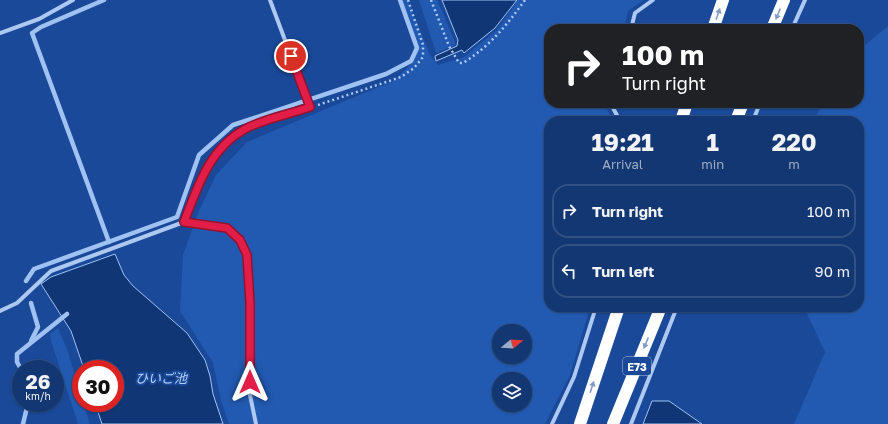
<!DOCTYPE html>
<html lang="en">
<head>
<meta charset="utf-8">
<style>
	body { margin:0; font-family:"Golos Text","Noto Sans JP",sans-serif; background:#1c3f77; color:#f1f3f6; height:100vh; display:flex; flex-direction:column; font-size:15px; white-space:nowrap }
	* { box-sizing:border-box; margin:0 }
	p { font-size:13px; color:#9dacc4 }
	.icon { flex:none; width:22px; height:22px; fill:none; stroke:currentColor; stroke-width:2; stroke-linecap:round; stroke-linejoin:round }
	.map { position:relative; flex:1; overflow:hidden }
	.details { position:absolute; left:544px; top:116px; width:320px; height:196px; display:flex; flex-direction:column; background:#133772; border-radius:16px; box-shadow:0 1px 3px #0004,0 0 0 1px #325184 }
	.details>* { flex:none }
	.banner { position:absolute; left:544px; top:24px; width:320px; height:84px; border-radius:16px; box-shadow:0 1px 3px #0004,0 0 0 1px #325184; background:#202124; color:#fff; overflow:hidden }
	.needle { width:26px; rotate:72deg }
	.fabs { position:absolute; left:492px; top:324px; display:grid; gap:8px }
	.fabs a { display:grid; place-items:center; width:40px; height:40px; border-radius:50%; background:#133772; box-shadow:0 1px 3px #0004,0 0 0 1px #325184; font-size:20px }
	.speed { position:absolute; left:12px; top:360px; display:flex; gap:8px; font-size:20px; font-weight:700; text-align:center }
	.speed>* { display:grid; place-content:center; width:52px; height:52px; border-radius:50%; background:#133772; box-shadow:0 1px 3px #0004,0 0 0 1px #325184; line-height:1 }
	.speed small { font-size:10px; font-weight:400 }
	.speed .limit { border:6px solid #d22; background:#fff; color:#111 }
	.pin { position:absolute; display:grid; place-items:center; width:34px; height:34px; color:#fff; margin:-17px; border:2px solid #fff; border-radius:50%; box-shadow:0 1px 4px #0007 }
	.me { position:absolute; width:44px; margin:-22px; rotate:0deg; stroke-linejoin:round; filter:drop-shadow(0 0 3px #0008) }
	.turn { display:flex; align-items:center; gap:14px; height:84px; padding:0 12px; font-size:18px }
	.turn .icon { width:52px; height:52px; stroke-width:2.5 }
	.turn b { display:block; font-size:28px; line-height:34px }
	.eta { display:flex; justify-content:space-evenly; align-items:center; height:68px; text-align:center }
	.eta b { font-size:24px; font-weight:700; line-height:28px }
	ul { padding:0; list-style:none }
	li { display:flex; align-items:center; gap:12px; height:54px; margin:0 8px 6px; padding:0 4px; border:2px solid #325184; border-radius:16px }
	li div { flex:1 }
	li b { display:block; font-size:15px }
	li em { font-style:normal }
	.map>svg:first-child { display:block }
	.green { fill:#225ab1; fill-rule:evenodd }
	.water { fill:#103675; stroke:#a0c2f3 }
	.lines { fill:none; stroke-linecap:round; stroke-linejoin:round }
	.stream { stroke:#a0c2f3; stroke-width:4.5 }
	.path { stroke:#adc8f1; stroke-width:2.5; stroke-dasharray:2 3; stroke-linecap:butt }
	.street { stroke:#adc8f1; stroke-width:4 }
	.highway { stroke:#fff; stroke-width:12 }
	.oneway { fill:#809bc6 }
	.route-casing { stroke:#92132f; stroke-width:10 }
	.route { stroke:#e11d48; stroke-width:7 }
	.labels { text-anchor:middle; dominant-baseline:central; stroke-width:4; stroke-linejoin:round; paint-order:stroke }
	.shield { fill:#194998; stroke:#bac8e0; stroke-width:1 }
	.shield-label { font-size:11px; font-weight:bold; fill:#fff }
	.water-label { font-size:13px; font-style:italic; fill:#b9d2f7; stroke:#194998 }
</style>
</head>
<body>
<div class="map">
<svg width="888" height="424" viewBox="0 0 888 424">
	<rect width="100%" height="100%" fill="#194998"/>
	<g class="green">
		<path d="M402 0H408L430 55 438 65 464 57 497 30 518 0H644L628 11 624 29H549V103H607L606 107 613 121H549V307H590L570 375 545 424H229L221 400 213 363 180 311 183 255 198 213 216 175 247 142 393 81 412 63 418 48ZM499 331H525V357H499ZM499 379H525V405H499Z"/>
		<polygon points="419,0 437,0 455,42 455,45 436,53"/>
		<polygon points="888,26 888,424 794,424 825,352 804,307 859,307 859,121 812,121 824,103 859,103 859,53 864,46"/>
		<polygon points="58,328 67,349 81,395 81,403 83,403 90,424 78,424 52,344 50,334"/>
	</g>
	<g class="water">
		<polygon points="442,0 517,0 495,28 464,53 462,50 436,61 435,56 457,46 458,40"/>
		<polygon points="115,254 124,275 133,286 187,333 205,360 210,376 213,394 223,424 102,424 95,403 115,403 115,369 84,369 71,331 41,284 51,277"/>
		<polygon points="652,401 669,401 702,424 643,424"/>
	</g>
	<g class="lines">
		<g class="stream">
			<polyline points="104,0 41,27 32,33 109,242"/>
			<polyline points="26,281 34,269 177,217 199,155 233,125 386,74 411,61 417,48 400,0"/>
			<polyline points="31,303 38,327 31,341"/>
			<polyline points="21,369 17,362 17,354 67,314"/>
			<polyline points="23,424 28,403"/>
		</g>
		<g class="path">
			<path d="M431 0 449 46 459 63H463C489 47 507 25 525 0"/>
			<polyline points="318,105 401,77 414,68 423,57 423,45 408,0"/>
		</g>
		<g class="street">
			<polyline points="631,29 635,13 653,0"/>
			<polyline points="792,29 805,0"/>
			<polyline points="0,33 39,19 73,0"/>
			<polyline points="613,103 612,106 620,121"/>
			<polyline points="753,121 760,103"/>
			<path d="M184 222C197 186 209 149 245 129 262 120 291 113 310 107L270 0"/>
			<polyline points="0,311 17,303 51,271 184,222 227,228 240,240 247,255 251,315 250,395 256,424"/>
			<polyline points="552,424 574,377 596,307"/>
			<polyline points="631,424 677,307"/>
		</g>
		<g class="highway">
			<polyline points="713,29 723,0"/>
			<polyline points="772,29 784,0"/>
			<polyline points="681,121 687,103"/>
			<polyline points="736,121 743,103"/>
			<polyline points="580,424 619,307"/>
			<polyline points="613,424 661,307"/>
		</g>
	</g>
	<defs><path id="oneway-solid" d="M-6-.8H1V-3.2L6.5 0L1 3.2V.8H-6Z"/></defs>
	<g class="oneway">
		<use href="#oneway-solid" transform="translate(718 14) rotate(-71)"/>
		<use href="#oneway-solid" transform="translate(778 14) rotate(112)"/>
		<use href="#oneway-solid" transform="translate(646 343) rotate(113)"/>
		<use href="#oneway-solid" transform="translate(592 387) rotate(-72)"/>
	</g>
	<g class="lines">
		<g class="route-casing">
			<path id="route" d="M250 382V303L247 255 240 240 227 228 184 222C198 186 209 149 245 129 263 119 290 114 310 107L291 56"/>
		</g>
		<use href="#route" class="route"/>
	</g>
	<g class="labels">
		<rect class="shield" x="623" y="357" width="28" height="18" rx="3"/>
		<g class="shield-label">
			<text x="637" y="366">E73</text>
		</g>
		<g class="water-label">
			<text x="161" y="378">ひいご池</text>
		</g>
	</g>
</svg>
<div class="fabs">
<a><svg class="needle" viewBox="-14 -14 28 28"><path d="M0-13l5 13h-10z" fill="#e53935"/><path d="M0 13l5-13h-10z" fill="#9dacc4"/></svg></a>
<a><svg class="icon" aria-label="layers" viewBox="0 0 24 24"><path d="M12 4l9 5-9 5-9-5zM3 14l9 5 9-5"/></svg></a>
</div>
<div class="speed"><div>26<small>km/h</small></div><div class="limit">30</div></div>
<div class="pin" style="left:291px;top:56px;background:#d93025"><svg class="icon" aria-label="arrive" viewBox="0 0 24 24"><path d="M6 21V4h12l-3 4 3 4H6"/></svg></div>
<svg class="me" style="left:250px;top:382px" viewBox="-20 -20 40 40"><path d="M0-17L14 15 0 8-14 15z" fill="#e11d48" stroke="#fff" stroke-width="4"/></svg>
<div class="banner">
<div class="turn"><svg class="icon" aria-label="right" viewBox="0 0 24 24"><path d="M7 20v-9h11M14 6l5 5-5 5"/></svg><div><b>100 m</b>Turn right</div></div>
</div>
<section class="details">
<div class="eta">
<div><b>19:21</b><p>Arrival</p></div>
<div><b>1</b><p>min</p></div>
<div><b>220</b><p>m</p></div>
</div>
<ul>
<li><svg class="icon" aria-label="right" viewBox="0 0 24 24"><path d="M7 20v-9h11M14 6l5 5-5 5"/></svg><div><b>Turn right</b></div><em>100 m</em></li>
<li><svg class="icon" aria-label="left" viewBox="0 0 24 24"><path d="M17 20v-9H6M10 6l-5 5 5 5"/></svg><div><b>Turn left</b></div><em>90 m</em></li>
</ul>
</section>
</div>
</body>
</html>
